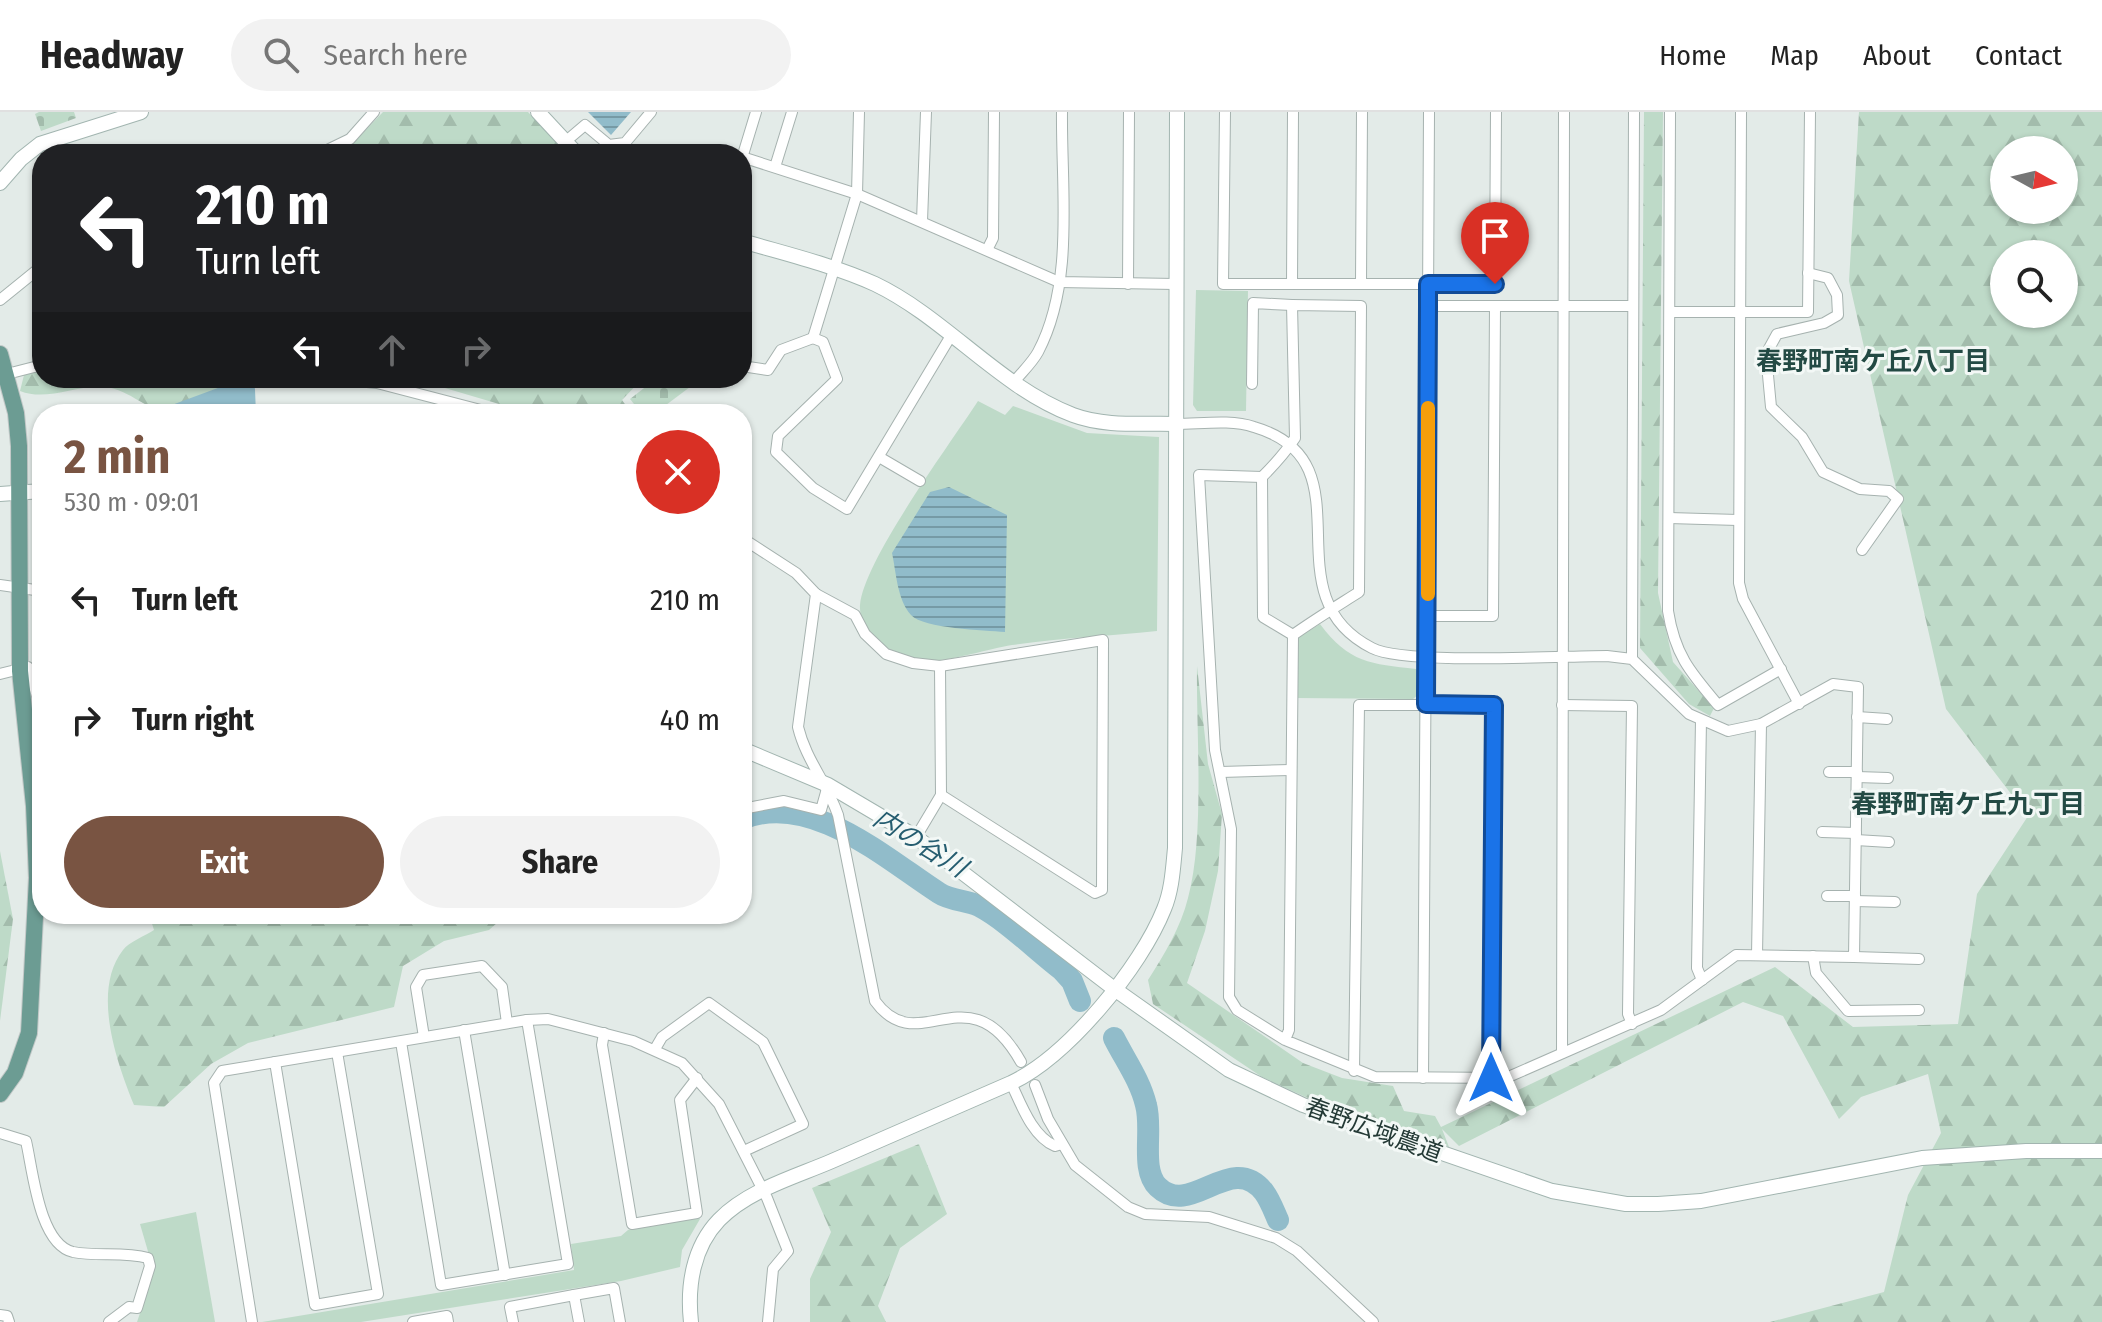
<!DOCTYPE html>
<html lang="en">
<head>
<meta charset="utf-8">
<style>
	body { margin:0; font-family:"Fira Sans Condensed","Noto Sans JP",sans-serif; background:#f2f2f2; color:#222; height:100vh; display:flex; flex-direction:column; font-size:30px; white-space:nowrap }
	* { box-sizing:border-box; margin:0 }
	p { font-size:26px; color:#767676 }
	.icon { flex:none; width:44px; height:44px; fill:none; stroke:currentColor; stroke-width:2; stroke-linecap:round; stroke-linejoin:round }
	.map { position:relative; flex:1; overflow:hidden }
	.drawer { position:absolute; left:32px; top:292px; width:720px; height:520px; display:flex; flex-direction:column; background:#fff; border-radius:32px; box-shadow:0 2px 6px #0004 }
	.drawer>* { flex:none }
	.hud { position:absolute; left:32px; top:32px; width:720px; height:244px; border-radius:32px; box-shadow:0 2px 6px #0004; background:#202124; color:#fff; overflow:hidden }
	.needle { width:52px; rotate:98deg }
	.controls { position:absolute; left:1990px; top:24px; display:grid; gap:16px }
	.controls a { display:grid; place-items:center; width:88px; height:88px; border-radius:50%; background:#fff; box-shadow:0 2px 6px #0004; font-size:40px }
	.pin { position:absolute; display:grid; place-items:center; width:68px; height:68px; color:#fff; margin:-82px -34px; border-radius:50% 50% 50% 0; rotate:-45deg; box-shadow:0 0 8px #0007 }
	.pin .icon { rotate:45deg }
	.me { position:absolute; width:88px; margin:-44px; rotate:0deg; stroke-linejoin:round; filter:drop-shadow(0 0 6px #0008) }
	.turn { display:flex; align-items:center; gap:28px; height:168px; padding:0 32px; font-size:36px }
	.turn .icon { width:104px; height:104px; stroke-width:2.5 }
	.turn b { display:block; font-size:56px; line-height:68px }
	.lanes { display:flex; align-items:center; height:76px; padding:0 32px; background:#0003; justify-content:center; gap:40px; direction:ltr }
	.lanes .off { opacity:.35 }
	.round { display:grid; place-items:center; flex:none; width:84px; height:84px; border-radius:42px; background:#f2f2f2 }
	.head { display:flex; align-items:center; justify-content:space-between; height:136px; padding:0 32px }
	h1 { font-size:48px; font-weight:700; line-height:60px; color:#795442 }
	.button { display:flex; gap:16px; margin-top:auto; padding:16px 32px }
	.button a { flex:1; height:92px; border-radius:48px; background:#795442; color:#fff; font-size:32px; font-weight:700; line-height:92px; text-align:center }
	.button a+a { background:#f2f2f2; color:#222 }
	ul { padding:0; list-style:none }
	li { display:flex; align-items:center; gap:24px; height:120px; padding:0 32px }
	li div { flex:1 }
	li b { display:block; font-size:30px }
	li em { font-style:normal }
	header { display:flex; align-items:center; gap:48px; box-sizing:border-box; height:112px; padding:0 40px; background:#fff; border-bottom:2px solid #e0e0e0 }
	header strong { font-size:38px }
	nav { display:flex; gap:44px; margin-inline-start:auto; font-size:28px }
	.search { width:560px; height:72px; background:#f2f2f2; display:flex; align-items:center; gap:20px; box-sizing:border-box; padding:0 28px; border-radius:44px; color:#767676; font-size:30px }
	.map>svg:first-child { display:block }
	.forest { fill:url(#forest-firs); fill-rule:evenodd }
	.cemetery { fill:url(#cemetery-stones) }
	.park { fill:#bedac8 }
	.water { fill:url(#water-rules) }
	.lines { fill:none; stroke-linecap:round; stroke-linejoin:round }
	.river { stroke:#91bcca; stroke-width:22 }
	.street-casing { stroke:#a6b2af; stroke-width:12 }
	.secondary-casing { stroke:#a2b5b0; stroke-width:16 }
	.primary-casing { stroke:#c2c8c7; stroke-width:18 }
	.street { stroke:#fff; stroke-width:10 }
	.secondary { stroke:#fff; stroke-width:14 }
	.primary { stroke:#6c9c93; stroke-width:16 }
	.route-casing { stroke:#114b97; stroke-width:20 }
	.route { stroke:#1a73e8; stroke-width:14 }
	.slow { stroke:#f59e0b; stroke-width:14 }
	.labels { text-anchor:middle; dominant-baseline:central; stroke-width:6; stroke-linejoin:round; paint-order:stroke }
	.street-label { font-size:24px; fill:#243a36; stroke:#f3f8f6 }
	.neighbourhood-label { font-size:26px; font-weight:bold; fill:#234a44; stroke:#f3f8f6 }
	.water-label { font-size:26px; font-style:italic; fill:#255d70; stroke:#f3f8f6 }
</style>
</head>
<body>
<header>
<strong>Headway</strong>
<div class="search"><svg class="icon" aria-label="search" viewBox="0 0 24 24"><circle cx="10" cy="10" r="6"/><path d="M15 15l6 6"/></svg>Search here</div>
<nav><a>Home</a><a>Map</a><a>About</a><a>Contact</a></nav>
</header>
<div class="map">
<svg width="2102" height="1210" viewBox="0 0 2102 1210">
	<defs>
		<pattern id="forest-firs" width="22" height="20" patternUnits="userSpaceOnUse" patternTransform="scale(2)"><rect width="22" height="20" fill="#bedac8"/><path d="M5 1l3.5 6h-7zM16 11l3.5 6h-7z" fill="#a3bcac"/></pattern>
		<pattern id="cemetery-stones" width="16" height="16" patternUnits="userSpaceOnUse" patternTransform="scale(2)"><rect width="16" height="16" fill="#bedac8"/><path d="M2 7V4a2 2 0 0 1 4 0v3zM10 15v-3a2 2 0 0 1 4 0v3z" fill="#a3bcac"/></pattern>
		<pattern id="water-rules" width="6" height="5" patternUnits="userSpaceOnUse" patternTransform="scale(2)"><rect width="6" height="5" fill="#91bcca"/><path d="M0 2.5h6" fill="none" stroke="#769aa5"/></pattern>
	</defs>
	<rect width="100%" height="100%" fill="#e3ebe8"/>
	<g class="forest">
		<polygon points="383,0 528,0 567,42 333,42 357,27"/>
		<polygon points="1644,0 1663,0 1658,481 1673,550 1714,596 1710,604 1689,592 1640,536"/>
		<path d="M1859 0H2102V1210H1770L1884 1180 1908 1083 1941 1021 1928 962 1861 985 1839 1007 1783 904 1743 890 1459 1034 1442 1017 1449 1035 1332 997 1262 965 1153 892 1148 868C1164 843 1181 815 1188 786 1205 723 1196 621 1197 554L1208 652 1222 702 1218 759 1205 819 1187 871 1303 951 1342 966 1393 974 1404 999 1435 1004 1441 1015 1775 855 1853 915 1958 912 1977 782 2028 704 1946 597 1849 169ZM2004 38H2064V98H2004ZM2004 142H2064V202H2004Z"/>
		<path d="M42 255V266H235L248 274C223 279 198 301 173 301 148 301 130 277 105 275 76 272 48 290 20 279L24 263Z"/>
		<polygon points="427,266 643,266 622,288 632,302 533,302 428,271"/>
		<polygon points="0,739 13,807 0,909"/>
		<path d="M149 802H507L489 818 444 829 403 854 394 895 248 931 211 952 164 995 134 993C117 951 91 879 123 838 129 830 145 824 154 818Z"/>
		<polygon points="919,1032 947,1102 900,1136 878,1194 886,1210 810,1210 810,1167 831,1120 812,1076"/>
	</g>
	<g class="cemetery">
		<polygon points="39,0 74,0 76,6 41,19 35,2"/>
		<polygon points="657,266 696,266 698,269 654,302 642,302 630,287"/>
	</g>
	<g class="park">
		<polygon points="1196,178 1248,179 1246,299 1197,299 1193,293"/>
		<path d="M978 289 1005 303 1013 294 1087 321 1159 325 1157 519C1109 524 1060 526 1012 533 986 537 941 553 916 548 892 543 858 521 860 493 864 448 950 332 978 289Z"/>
		<path d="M1320 512C1349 551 1371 552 1416 557L1421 564 1420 581 1413 587 1295 586 1297 526Z"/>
		<polygon points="196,1100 215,1210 137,1210 154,1160 140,1112"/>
		<polygon points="698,1103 700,1107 682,1138 680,1155 621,1169 361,1210 262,1210 574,1158 571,1132 621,1124 628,1118"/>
	</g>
	<g class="water">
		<polygon points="588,0 631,0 611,23"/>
		<path d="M949 375 1007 403 1005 520C984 518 924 517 911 503 897 488 896 459 892 441L930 380Z"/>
	</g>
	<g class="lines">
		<g class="river">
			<polyline points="179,302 244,278 245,302"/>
			<path d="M742 707C810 678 886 747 939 781 951 789 967 788 979 794 1006 808 1037 839 1062 858L1072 869 1080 889"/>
			<path d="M1114 926C1125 948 1140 968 1146 993 1153 1018 1140 1058 1158 1075 1191 1107 1231 1038 1264 1080 1270 1088 1274 1099 1278 1108"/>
		</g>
		<g class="street-casing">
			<g id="street">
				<polyline points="1225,0 1223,172 1495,172 1496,0"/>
				<path d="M1670 0 1668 499C1675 543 1690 560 1718 593L1781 557"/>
				<polyline points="1741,0 1739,471 1743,487 1799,592"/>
				<polyline points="565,30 585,13 609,33 625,31 651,0"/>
				<polyline points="319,42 350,27 374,0"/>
				<polyline points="742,45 857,82 1059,170 1175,172"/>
				<polyline points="742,46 756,0"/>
				<polyline points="775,55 792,0"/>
				<polyline points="922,109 926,0"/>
				<polyline points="987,138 993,126 994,0"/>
				<polyline points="1808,161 1828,166 1837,183 1838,203 1824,211 1777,222 1766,242 1771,295 1802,325 1823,360 1860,377 1889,379 1898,387 1862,438"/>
				<polyline points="1361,171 1362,0"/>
				<polyline points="1128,172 1129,0"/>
				<polyline points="1292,172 1293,0"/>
				<polyline points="0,188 42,154"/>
				<polyline points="1428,194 1429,0"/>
				<polyline points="1670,200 1808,200 1810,0"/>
				<polyline points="813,226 823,230 837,267 778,324 776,340 813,376 847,397 952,222"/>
				<polyline points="813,226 857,82 859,0"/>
				<polyline points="742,254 768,258 781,238 813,226"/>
				<polyline points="7,262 42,253"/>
				<polyline points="327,266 377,271 496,302"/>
				<path d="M1014 270C1022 260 1032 251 1038 240 1075 170 1061 77 1062 0"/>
				<polyline points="1252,272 1253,191 1292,193"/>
				<path d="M1176 312C1201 312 1230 307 1254 315 1374 350 1265 482 1372 536 1404 553 1562 544 1607 544L1632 547 1689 602 1728 619 1761 612 1833 572 1858 575 1854 845 1736 843 1661 898 1506 966 1375 965 1285 928 1289 918 1293 523C1314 508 1337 494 1359 480L1361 194 1292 193 1295 326C1285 341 1275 352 1262 365L1199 363 1215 638 1231 717 1229 885 1237 898 1285 928"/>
				<polyline points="879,345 920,369"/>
				<polyline points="1262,365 1263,505 1293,523"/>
				<polyline points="1669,406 1738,408"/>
				<path d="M742 426 796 461 816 482 798 615C806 648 827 671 838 703L875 889C919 950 968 856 1021 950"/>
				<polyline points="0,473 42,479"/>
				<polyline points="816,482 855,503 865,522 886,542 913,551 940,554 1103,528 1102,778 1095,781 941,683"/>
				<polyline points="1428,504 1493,504 1495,194"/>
				<polyline points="1632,547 1634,0"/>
				<polyline points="0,562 28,555 42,600"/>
				<polyline points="1562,593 1632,594 1628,902 1632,912"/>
				<polyline points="1857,605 1887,607"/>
				<polyline points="1701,608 1697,856 1702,868"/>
				<polyline points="1221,660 1290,658"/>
				<polyline points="1829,660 1857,660"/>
				<polyline points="1857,665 1888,666"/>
				<polyline points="742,697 784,689 821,698 828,673"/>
				<polyline points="1822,720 1856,721"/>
				<polyline points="916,725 941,683 940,554"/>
				<polyline points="1856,728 1889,730"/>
				<polyline points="1827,784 1855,784"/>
				<polyline points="1855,789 1895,790"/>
				<polyline points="1757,843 1761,612"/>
				<polyline points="1813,844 1816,861 1848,899 1919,898"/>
				<polyline points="1854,845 1919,847"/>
				<polyline points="464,918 505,1163"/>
				<polyline points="604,921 602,933 632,1112 697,1101 680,988 697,966"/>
				<polyline points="424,925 416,875 423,863 482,854 502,875 507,911"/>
				<polyline points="401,930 441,1173 568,1152 527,908"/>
				<polyline points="655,937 662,925 709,891 763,930 803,1012 744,1039"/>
				<polyline points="1562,941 1564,0"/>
				<polyline points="275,950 315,1193 378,1182 337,940"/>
				<polyline points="1354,959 1359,593 1494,593 1491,966"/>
				<polyline points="1423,966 1428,194 1632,194"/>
				<path d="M1011 971C1021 992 1032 1024 1055 1034L1062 1032"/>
				<polyline points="1035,973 1048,1007 1075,1053 1128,1095 1145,1102 1209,1105 1276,1126 1297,1139 1373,1210"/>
				<path d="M0 1021 26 1029C33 1059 39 1132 73 1140 97 1145 123 1139 148 1146L150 1154 137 1196 129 1195 109 1210"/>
				<polyline points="574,1183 614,1176 620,1210"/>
				<polyline points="0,1203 7,1204 9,1210"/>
				<polyline points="252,1210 214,971 222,959 527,908 548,907 633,929 682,951 719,992 767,1086 788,1139 773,1157 768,1210"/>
				<polyline points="413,1210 447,1204 448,1210"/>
				<polyline points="513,1210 510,1195 574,1183 579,1210"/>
			</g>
		</g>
		<g class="secondary-casing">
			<g id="secondary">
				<polyline points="538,0 577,42"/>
				<polyline points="0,71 21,47 40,32 141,0"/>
				<path d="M742 129C786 142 833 153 875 172 946 206 999 275 1073 303 1105 315 1142 311 1176 312"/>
				<polyline points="0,382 42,379"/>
				<polyline points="742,637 828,673 916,725 1113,876 1229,958 1303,993 1552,1079 1626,1092 1658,1092 1701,1089 1922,1046 2026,1039 2102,1039"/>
				<path d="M691 1210C687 1174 693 1135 719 1108 748 1078 795 1065 832 1049 892 1023 951 997 1011 971 1068 944 1141 855 1164 797 1172 778 1173 756 1175 736L1177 0"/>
			</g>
		</g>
		<g class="primary-casing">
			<polyline id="primary" points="0,242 16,301 19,334 20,559 34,694 37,766 29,921 15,961 0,982"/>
		</g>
		<use href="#street" class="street"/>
		<use href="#secondary" class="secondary"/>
		<use href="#primary" class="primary"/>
	</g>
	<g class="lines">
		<g class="route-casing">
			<polyline id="route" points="1491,966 1494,593 1426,592 1428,194 1428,172 1495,172"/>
		</g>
		<use href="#route" class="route"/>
		<polyline class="slow" points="1428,296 1428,482"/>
	</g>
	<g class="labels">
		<g class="street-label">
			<text transform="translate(1374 1018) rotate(20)">春野広域農道</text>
		</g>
		<g class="neighbourhood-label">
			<text x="1873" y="249">春野町南ケ丘八丁目</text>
			<text x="1968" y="692">春野町南ケ丘九丁目</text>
		</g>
		<g class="water-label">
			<text transform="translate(920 731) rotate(32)">内の谷川</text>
		</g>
	</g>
</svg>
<div class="controls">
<a><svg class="needle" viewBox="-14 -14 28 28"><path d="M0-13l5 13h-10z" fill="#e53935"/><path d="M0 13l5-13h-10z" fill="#767676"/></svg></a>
<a><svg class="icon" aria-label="search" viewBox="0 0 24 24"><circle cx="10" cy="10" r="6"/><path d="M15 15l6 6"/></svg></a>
</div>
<div class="pin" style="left:1495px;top:172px;background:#d93025"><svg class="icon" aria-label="arrive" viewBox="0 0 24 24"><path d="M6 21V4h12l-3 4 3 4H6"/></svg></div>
<svg class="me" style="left:1491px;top:966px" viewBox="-20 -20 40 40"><path d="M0-17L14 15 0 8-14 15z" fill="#1a73e8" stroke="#fff" stroke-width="4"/></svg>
<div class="hud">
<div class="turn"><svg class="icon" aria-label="left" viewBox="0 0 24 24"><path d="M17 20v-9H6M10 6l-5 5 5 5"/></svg><div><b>210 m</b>Turn left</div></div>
<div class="lanes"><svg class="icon" aria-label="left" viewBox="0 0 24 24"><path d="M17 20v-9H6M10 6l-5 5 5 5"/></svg><svg class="icon off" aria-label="ahead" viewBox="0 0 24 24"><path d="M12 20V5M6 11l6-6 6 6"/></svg><svg class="icon off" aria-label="right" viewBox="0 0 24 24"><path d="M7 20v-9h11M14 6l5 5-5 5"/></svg></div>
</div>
<section class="drawer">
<div class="head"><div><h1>2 min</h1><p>530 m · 09:01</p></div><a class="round" style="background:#d93025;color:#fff"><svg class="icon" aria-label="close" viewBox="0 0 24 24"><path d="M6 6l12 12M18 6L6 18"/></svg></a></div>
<ul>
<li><svg class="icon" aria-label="left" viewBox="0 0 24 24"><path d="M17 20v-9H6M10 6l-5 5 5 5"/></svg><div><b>Turn left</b></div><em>210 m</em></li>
<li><svg class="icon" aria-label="right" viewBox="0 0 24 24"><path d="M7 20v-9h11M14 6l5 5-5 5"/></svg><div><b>Turn right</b></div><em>40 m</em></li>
</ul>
<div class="button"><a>Exit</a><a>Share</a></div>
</section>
</div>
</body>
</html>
